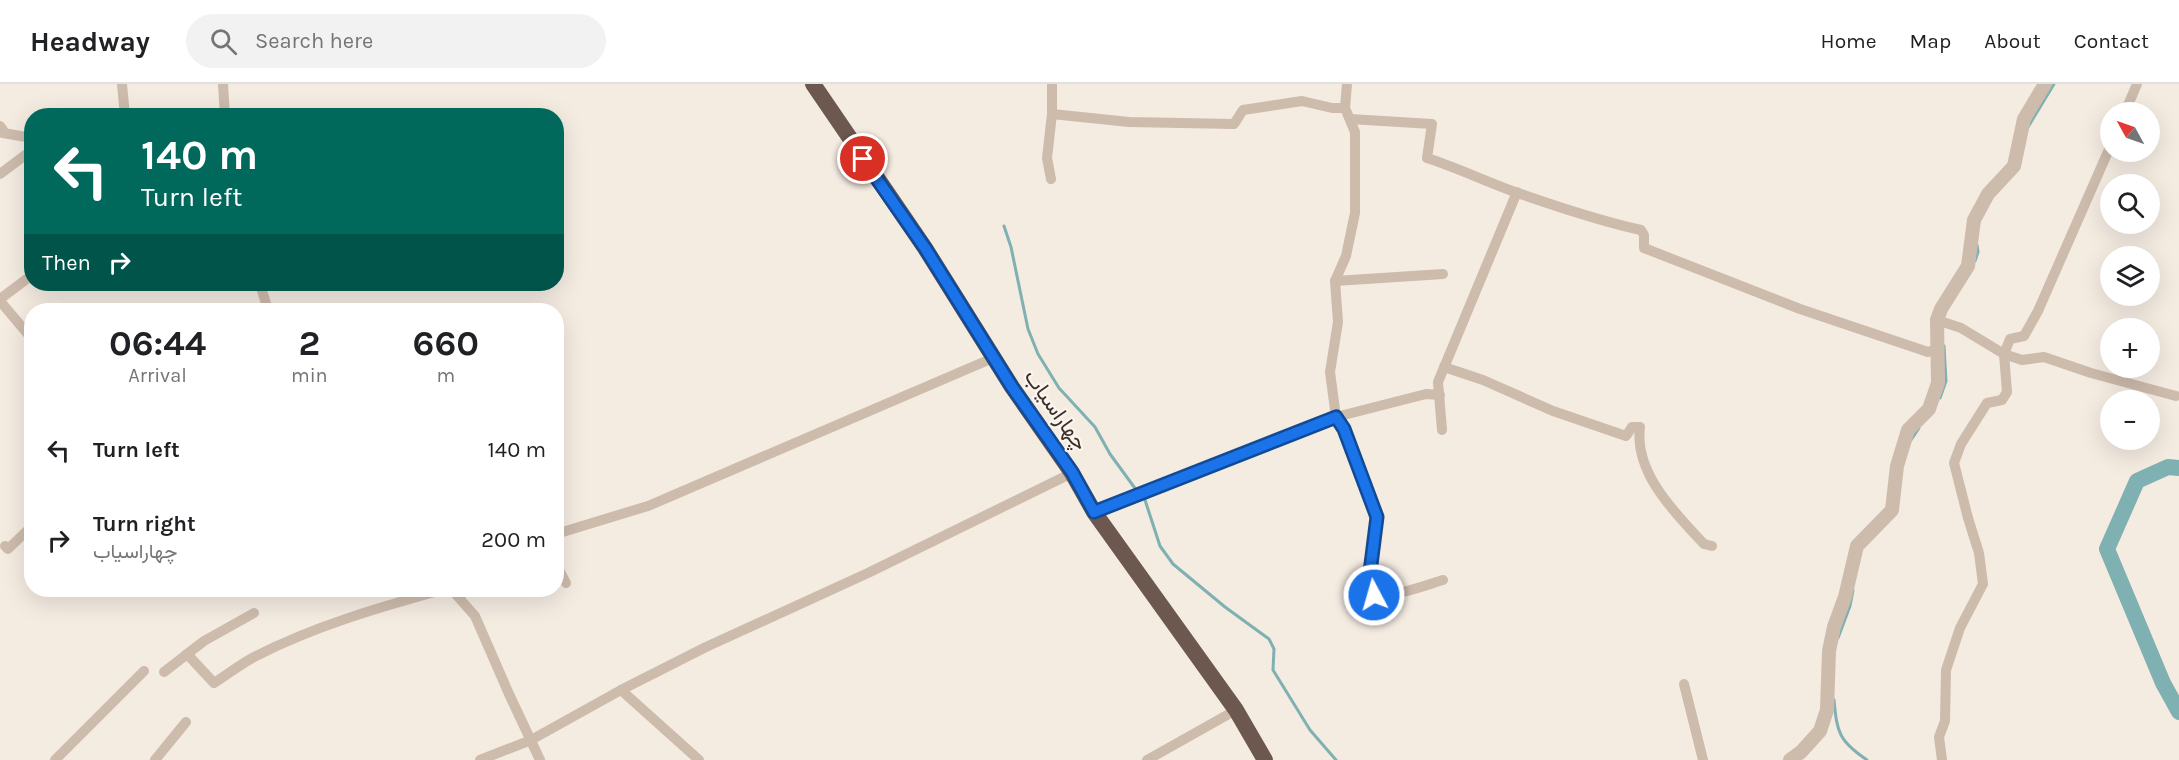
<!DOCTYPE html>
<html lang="en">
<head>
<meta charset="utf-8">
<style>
	body { margin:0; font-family:Karla,Vazirmatn,sans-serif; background:#f2f2f2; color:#202124; height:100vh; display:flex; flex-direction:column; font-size:22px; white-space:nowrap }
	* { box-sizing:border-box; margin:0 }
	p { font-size:20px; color:#757577 }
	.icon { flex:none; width:33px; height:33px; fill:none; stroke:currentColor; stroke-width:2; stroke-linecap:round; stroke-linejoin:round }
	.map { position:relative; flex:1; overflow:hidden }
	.panel { position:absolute; left:24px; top:219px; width:540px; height:294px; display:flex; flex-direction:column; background:#fff; border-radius:24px; box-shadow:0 6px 24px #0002 }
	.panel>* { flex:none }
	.hud { position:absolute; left:24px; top:24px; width:540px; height:183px; border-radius:24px; box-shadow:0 6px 24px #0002; background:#00695c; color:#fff; overflow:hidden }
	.needle { width:39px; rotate:310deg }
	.buttons { position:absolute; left:2100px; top:18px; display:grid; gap:12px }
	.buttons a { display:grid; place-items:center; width:60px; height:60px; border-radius:50%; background:#fff; box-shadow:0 6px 24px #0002; font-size:30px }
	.pin { position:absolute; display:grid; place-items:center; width:51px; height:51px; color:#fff; margin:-26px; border:3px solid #fff; border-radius:50%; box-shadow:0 2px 6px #0007 }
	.me { position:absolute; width:66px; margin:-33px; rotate:354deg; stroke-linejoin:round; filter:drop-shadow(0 0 4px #0008) }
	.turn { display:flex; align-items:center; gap:21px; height:126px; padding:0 18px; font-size:27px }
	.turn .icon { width:78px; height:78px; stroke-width:2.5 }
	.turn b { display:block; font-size:42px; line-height:51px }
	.then { display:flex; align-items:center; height:57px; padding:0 18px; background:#0003; gap:12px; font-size:22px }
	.eta { display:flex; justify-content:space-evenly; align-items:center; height:102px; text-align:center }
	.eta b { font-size:36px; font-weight:700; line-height:42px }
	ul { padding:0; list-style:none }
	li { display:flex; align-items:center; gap:18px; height:90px; padding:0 18px }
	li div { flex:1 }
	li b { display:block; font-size:22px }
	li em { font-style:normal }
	header { display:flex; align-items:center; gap:36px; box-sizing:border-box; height:84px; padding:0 30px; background:#fff; border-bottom:2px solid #e0e0e0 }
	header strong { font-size:28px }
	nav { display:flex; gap:33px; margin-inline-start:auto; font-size:21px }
	.search { width:420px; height:54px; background:#f2f2f2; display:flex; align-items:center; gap:15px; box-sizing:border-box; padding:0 21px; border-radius:33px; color:#757577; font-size:22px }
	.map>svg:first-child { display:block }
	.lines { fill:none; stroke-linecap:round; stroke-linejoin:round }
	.stream { stroke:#7fb0b2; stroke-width:3 }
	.river { stroke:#7fb0b2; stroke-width:16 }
	.minor { stroke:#cdbbac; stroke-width:10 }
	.tertiary { stroke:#cdbbac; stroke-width:14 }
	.trunk { stroke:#6c584f; stroke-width:16 }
	.route-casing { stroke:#114b97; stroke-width:15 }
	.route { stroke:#1a73e8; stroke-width:10 }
	.labels { text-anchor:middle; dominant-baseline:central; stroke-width:4.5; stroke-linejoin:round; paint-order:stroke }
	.street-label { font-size:22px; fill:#3b302b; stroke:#fbf5ee }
</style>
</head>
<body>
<header>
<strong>Headway</strong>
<div class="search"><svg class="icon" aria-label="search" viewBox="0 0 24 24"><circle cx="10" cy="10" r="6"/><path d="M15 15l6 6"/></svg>Search here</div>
<nav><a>Home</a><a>Map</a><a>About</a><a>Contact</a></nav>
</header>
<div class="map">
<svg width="2179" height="676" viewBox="0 0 2179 676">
	<rect width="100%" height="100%" fill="#f4ebe1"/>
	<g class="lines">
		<g class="stream">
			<polyline points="2028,43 2054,0"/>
			<polyline points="1004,142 1011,163 1028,245 1038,270 1059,304 1095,343 1110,370 1137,407"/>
			<polyline points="1975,177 1978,168 1977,161"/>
			<polyline points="1940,314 1946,297 1944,262"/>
			<polyline points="1911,356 1919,344"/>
			<polyline points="1141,412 1145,416 1160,462 1173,480 1225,523 1269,555 1274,565 1273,586 1310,646 1336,676"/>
			<polyline points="1838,554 1850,522 1853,506"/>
			<path d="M1834 616C1837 649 1839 657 1867 676"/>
		</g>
		<polyline class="river" points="2179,384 2168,383 2137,397 2107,465 2163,599 2179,628"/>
		<g class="minor">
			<polyline points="122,0 125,32"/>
			<polyline points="223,0 225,32"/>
			<path d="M1347 0 1345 24 1355 48V129L1346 172 1335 197 1338 238 1330 288 1336 333 1344 345 1377 433 1368 504 1369 509C1388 516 1423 502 1443 496"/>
			<polyline points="2125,28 2137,0"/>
			<polyline points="1052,30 1129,38 1234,40 1243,26 1302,17 1332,24 1345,24"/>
			<path d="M1350 35 1432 40 1427 74C1458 84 1487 98 1518 109 1558 123 1600 137 1641 146L1644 151V164L1800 225 1928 268 1937 265"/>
			<polyline points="0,42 3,46 3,49 32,54"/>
			<polyline points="0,90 32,66"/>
			<polyline points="1051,95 1047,74 1052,30 1052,0"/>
			<polyline points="1335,197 1443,190"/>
			<polyline points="260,200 268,226"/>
			<polyline points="0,215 32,191"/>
			<polyline points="0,217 32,255"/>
			<polyline points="1937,236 1961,244 2004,270 2022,276 2044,273 2091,289 2176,312"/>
			<path d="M1444 283 1483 296 1553 327 1626 352 1632 343H1640C1634 389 1675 429 1704 460L1712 462"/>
			<polyline points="1442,346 1438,298 1517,108"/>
			<polyline points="1094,428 1336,333 1426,310 1440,311"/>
			<polyline points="556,450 648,422 993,274"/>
			<polyline points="5,462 8,465 32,442"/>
			<polyline points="556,480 566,499"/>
			<polyline points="452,506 475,532 509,610 540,676"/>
			<path d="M187 570 214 599C228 590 242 579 256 572 315 542 380 523 442 506"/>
			<polyline points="164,588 204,557 254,529"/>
			<polyline points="1684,600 1703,676"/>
			<polyline points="621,606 699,676"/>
			<polyline points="55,676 144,587"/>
			<polyline points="155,676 186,638"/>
			<polyline points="480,676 531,656 621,606 706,563 868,489 1072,389"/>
			<polyline points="1147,676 1236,626"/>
			<polyline points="1942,676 1939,653 1945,637 1946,586 1960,544 1983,500 1979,469 1968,434 1954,379 1961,360 1987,319 2002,316 2007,308 2004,270 2010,255 2024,252 2038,227 2110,63"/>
		</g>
		<polyline class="tertiary" points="1790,676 1801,668 1820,647 1827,626 1829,567 1834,543 1845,513 1857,462 1892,426 1897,382 1908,346 1929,325 1938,299 1937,236 1941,225 1968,182 1974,136 1988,110 2014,82 2024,35 2045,0"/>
		<polyline class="trunk" points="813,0 925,164 1012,303 1072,389 1094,428 1236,626 1265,676"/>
	</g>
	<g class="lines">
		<g class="route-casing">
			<polyline id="route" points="863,75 925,164 1012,303 1072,388 1094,428 1336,333 1344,345 1377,433 1368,504 1369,508 1374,511"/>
		</g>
		<use href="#route" class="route"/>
	</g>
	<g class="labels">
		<g class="street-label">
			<text transform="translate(1056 326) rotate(55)">چهاراسیاب</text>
		</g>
	</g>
</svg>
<div class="buttons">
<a><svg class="needle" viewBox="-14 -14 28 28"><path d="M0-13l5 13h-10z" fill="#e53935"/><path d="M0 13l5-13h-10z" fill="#757577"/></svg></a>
<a><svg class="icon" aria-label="search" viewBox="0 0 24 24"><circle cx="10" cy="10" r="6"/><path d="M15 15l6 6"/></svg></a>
<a><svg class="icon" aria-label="layers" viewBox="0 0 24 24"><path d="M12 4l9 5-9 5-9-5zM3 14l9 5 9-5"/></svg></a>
<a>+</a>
<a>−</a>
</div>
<div class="pin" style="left:863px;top:75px;background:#d93025"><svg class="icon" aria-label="arrive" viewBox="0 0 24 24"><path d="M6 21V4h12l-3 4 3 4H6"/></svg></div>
<svg class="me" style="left:1374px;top:511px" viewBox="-20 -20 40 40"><circle r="17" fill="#1a73e8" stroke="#fff" stroke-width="3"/><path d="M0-11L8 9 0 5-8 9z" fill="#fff"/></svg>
<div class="hud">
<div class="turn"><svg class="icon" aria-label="left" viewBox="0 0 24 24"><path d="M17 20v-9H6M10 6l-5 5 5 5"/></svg><div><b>140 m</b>Turn left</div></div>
<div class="then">Then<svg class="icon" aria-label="right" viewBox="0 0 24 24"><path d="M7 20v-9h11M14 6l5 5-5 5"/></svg></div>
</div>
<section class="panel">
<div class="eta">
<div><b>06:44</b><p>Arrival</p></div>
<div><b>2</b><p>min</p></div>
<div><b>660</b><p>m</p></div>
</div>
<ul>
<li><svg class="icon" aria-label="left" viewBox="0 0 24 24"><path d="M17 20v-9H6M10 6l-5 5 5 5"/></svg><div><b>Turn left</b></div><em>140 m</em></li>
<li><svg class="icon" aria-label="right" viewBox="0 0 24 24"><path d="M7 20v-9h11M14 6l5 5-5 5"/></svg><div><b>Turn right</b><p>چهاراسیاب</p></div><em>200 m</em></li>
</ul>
</section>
</div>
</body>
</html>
